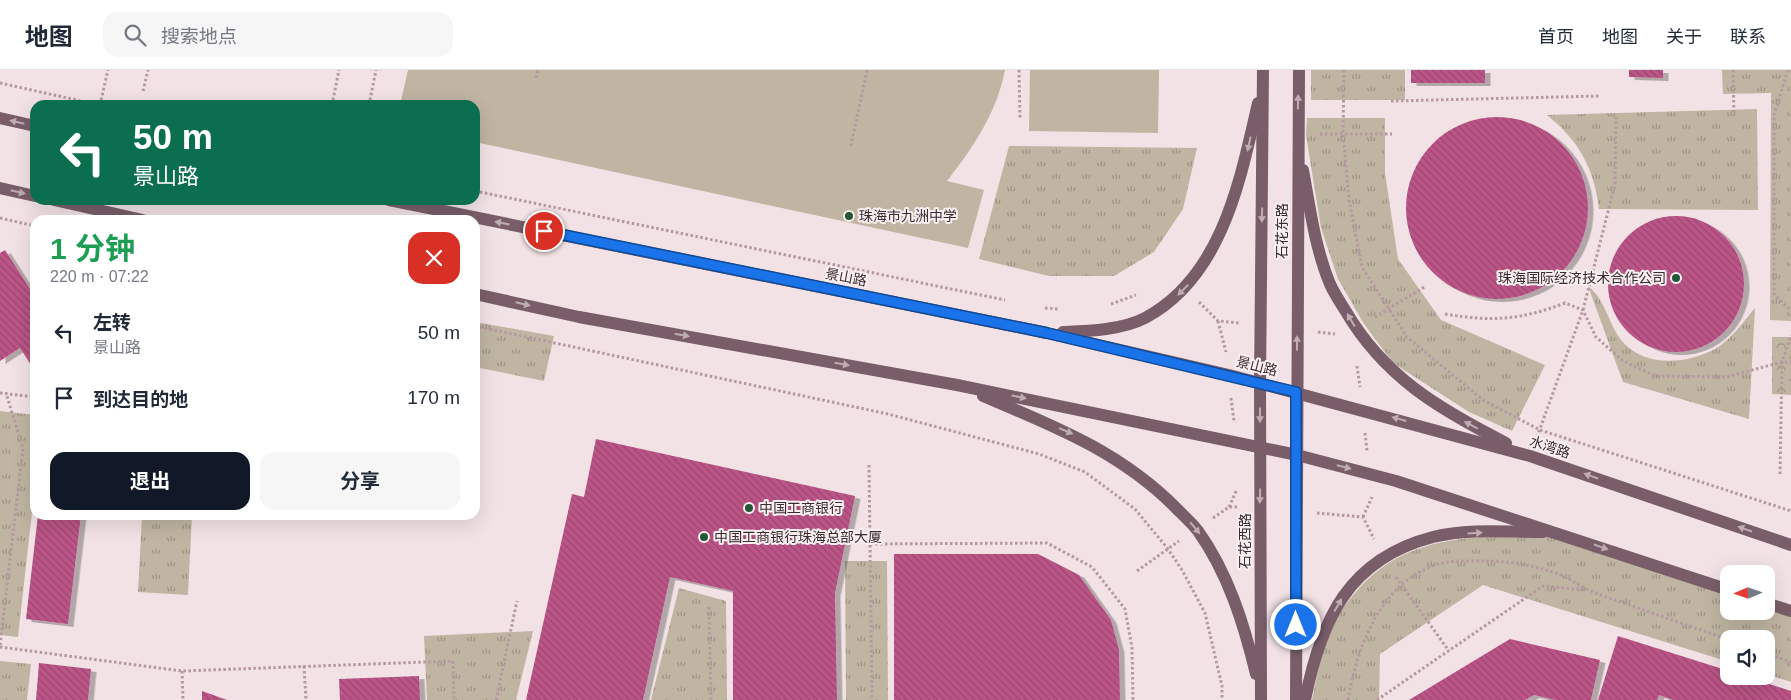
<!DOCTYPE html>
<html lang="zh">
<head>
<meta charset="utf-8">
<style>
	body { margin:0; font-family:Arial,"Noto Sans SC",sans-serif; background:#f6f6f7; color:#1f2937; height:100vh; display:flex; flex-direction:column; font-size:19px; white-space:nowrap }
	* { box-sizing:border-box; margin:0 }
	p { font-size:16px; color:#747a83 }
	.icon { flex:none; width:28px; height:28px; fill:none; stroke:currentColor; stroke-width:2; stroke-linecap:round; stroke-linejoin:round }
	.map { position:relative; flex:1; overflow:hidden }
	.panel { position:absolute; left:30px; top:145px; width:450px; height:305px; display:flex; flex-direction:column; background:#fff; border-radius:15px; box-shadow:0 5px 20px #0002 }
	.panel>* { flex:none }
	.guide { position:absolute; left:30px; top:30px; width:450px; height:105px; border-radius:15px; box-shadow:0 5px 20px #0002; background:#0b6e4f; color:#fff; overflow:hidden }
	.needle { width:32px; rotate:268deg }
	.controls { position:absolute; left:1720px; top:495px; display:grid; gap:10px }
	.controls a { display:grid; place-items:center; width:55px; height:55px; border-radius:10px; background:#fff; box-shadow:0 5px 20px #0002; font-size:25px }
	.pin { position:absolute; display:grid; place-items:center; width:42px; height:42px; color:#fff; margin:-21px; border:2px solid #fff; border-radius:50%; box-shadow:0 1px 5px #0007 }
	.me { position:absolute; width:55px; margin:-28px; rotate:0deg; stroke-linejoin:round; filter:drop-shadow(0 0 4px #0008) }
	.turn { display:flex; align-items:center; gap:18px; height:105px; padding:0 20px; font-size:22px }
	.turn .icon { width:65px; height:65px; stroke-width:2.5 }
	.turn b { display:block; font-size:35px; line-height:42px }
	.round { display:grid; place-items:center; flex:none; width:52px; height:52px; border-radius:15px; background:#f6f6f7 }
	.headline { display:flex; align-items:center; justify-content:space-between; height:85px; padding:0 20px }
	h1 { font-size:30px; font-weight:700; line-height:38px; color:#1e9e55 }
	.button { display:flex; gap:10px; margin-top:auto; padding:10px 20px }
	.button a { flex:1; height:58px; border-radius:15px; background:#111827; color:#fff; font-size:20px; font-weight:700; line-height:58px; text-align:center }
	.button a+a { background:#f6f6f7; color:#1f2937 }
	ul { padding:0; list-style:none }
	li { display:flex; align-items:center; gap:15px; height:65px; padding:0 20px }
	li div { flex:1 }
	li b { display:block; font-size:19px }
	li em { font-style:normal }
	header { display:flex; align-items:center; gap:30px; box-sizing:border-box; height:70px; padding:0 25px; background:#fff; border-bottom:1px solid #e0e1e3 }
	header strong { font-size:24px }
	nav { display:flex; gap:28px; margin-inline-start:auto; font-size:18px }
	.search { width:350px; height:45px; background:#f6f6f7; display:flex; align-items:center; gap:12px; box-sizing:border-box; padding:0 18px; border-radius:15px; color:#747a83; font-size:19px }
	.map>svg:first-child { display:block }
	.grass { fill:url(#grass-tufts) }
	.forest { fill:url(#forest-crowns) }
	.garden { fill:#c0b5a2 }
	.building { fill:url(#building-back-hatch); filter:url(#shadow) }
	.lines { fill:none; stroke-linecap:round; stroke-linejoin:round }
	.path { stroke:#b598a1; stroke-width:3; stroke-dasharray:2.5 2.5; stroke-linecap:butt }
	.major { stroke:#795e69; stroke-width:12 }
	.oneway { fill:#bfadb3 }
	.route-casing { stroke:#114b97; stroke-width:12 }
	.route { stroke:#1a73e8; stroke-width:9 }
	.poi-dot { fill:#245736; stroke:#f9eef0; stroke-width:2 }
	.labels { text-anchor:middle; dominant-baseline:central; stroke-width:4; stroke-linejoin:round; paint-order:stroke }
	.poi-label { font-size:14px; fill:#392c31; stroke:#f9eef0; text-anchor:start }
	.street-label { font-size:14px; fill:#392c31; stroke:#f9eef0 }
</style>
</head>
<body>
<header>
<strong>地图</strong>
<div class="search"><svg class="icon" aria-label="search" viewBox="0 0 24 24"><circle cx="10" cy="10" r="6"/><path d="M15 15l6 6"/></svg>搜索地点</div>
<nav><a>首页</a><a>地图</a><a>关于</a><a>联系</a></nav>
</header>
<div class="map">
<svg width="1791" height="630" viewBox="0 0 1791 630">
	<defs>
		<pattern id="grass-tufts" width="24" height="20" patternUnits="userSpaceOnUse" patternTransform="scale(1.25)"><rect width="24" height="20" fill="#c0b5a2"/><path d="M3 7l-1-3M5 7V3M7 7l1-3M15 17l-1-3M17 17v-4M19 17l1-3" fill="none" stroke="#9d9385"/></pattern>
		<pattern id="forest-crowns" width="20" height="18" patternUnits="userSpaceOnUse" patternTransform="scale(1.25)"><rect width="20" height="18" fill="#c0b5a2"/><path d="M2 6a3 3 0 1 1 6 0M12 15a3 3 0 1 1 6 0" fill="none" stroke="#9d9385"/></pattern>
		<pattern id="building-back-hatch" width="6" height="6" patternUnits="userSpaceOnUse" patternTransform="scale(1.25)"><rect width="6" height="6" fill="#bc5587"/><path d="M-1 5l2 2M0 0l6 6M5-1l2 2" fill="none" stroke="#9a476f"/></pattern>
		<filter id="shadow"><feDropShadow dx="5.5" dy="3" stdDeviation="0" flood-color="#0004"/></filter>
	</defs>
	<rect width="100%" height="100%" fill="#f2e2e5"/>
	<g class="grass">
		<rect x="1311" y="0" width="94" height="30"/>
		<polygon points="1722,0 1791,0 1791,251 1770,250 1771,23 1723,24"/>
		<path d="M1757 39 1758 140 1599 139C1594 98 1579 71 1547 45Z"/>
		<polygon points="1307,48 1385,48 1385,103 1398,189 1441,250 1545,295 1512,361 1469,342 1393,293 1364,254 1338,209 1321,158 1306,65"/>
		<polygon points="1009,76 1197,78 1183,139 1154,182 1114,206 1049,206 979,189"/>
		<path d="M1588 216C1606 230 1608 254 1622 271 1645 298 1687 294 1715 279 1731 270 1743 252 1755 238L1749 349 1623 312Z"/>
		<polygon points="475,252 554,266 544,311 475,297"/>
		<polygon points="0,341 35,345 35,416 18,567 0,565"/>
		<polygon points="142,445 192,445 188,525 138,522"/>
		<path d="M1553 465 1729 525V541H1766V538L1791 546V612L1766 604V569H1729V592L1483 515 1380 584 1379 630H1312C1317 607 1321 582 1331 560 1336 547 1346 533 1356 522 1407 461 1480 467 1553 465Z"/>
		<polygon points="845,491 887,491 888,630 846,630"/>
		<polygon points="679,518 726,531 727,630 651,630"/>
		<polygon points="533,561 516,630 427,630 424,566"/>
		<polygon points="0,591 31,594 27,630 0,630"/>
	</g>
	<polygon class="forest" points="1772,267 1791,267 1791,325 1772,324"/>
	<g class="garden">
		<path d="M408 0H1005C997 42 973 78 947 111L984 120 968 178 475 72V35H400Z"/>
		<polygon points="1030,0 1159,0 1158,63 1029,61"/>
	</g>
	<g class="building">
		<rect x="1411" y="0" width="74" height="13"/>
		<polygon points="1629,0 1663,0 1663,8 1629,7"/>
		<circle cx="1497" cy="138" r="91"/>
		<circle cx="1676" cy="214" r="68"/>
		<polygon points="5,180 30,219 35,216 35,301 20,278 0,291 0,183"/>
		<polygon points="596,369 855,426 835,523 837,630 733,630 733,521 670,507 643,630 526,630 572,424 584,427"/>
		<polygon points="38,445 81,445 68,554 26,549"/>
		<polygon points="894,484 1038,484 1079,505 1111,550 1119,580 1120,630 894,630"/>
		<polygon points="1618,566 1729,601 1729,606 1745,606 1791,621 1791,630 1673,630 1659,625 1657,630 1598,630"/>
		<polygon points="1510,569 1600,590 1591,630 1555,630 1534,625 1525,630 1409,630"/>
		<polygon points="39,593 91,599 88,630 36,630"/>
		<polygon points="419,606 420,630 340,630 339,609"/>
		<polygon points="202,621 227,630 202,630"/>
	</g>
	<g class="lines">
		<g class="path">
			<polyline points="1019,0 1020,48"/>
			<polyline points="1344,0 1343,64 1349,130 1362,197 1407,267 1483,330 1540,360 1791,441"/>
			<polyline points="1733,0 1734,46"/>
			<polyline points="1788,0 1774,45 1774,224 1791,241"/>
			<polyline points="536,8 538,0"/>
			<polyline points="0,13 99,35"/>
			<polyline points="143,21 148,0"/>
			<polyline points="1391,31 1600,26"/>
			<polyline points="100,35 108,0"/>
			<polyline points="332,35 339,0"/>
			<polyline points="369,35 376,0"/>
			<polyline points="1320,64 1392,64"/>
			<polyline points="851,76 867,0"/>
			<polyline points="475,121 1005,230"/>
			<polyline points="0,148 35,156"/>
			<polyline points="1199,232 1218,251 1240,253"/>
			<polyline points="1111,234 1136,225"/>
			<polyline points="1045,238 1059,239"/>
			<path d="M1445 244C1493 252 1520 250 1565 233L1583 240 1596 267 1623 291 1656 306 1726 307 1782 292 1791 265"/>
			<polyline points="1375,247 1426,216"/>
			<polyline points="1218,251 1226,282"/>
			<polyline points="475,256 888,344 1039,384 1085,402 1135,439 1168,479 1182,500 1205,543 1222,616 1222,630"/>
			<polyline points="1318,262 1335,264"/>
			<polyline points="1357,296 1360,317"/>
			<polyline points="0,323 35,327"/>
			<polyline points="1231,328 1234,351"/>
			<polyline points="1365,363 1367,381"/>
			<polyline points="1537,367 1583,240 1615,114 1616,47"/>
			<polyline points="869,395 872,630"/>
			<polyline points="1780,404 1782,292 1791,293"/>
			<polyline points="1229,437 1237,419"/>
			<polyline points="1317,443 1363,447 1374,469"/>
			<polyline points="1363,447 1372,427"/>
			<polyline points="1213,448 1229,437 1238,437"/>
			<polyline points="870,474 1047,473 1092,497 1125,539 1132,578 1133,630"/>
			<polyline points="1137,501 1179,471"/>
			<polyline points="1396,507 1449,581"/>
			<polyline points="709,537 711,630"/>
			<polyline points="0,575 23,379 6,323"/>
			<polyline points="0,577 182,601 453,591 454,630"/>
			<polyline points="1766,583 1791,592"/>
			<polyline points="304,596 306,630"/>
			<polyline points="182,601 183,630"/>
			<polyline points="496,630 517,531"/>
			<path d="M1348 630C1357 578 1379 515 1435 495 1450 490 1468 491 1484 491 1511 491 1541 496 1565 507 1574 511 1581 517 1589 520 1603 527 1620 531 1635 537 1666 548 1698 559 1729 570"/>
			<polyline points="1377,630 1543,516 1586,520"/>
		</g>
		<g class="major">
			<polyline points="0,48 35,56"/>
			<path d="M1303 100C1310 138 1315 178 1330 214 1334 223 1340 232 1345 240 1384 307 1439 339 1506 373"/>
			<polyline points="0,118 35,126"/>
			<polyline points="54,130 143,150"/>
			<polyline points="389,130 1047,263 1229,305 1530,386 1791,475"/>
			<polyline points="475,224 579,247 957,315 1297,385 1396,411 1729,520"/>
			<path d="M1063 262C1088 261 1122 260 1145 248 1222 207 1240 111 1258 33"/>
			<path d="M983 326C1054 356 1121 382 1177 439 1184 446 1192 453 1198 461 1228 503 1244 554 1256 604"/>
			<polyline points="1766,533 1791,541"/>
			<polyline points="1261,630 1260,313 1263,0"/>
			<polyline points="1296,630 1299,0"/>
			<path d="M1305 630C1321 550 1348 489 1433 467 1468 458 1508 462 1543 462"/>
		</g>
	</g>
	<defs><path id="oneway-solid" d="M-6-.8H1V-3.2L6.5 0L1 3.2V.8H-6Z" transform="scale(1.25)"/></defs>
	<g class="oneway">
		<use href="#oneway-solid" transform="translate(1298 32) rotate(-89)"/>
		<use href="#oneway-solid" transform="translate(17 52) rotate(-167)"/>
		<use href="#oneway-solid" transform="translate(1249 74) rotate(102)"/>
		<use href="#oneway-solid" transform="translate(18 122) rotate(13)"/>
		<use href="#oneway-solid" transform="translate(1262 145) rotate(91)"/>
		<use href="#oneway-solid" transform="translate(502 153) rotate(-169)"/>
		<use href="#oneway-solid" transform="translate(1183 220) rotate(134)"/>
		<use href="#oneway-solid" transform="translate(523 234) rotate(13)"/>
		<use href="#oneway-solid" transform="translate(1351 250) rotate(-120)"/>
		<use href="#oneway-solid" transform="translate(682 265) rotate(10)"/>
		<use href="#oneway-solid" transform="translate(1297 273) rotate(-90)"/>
		<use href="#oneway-solid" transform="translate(842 294) rotate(10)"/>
		<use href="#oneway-solid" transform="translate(1019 327) rotate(12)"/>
		<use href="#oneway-solid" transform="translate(1260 345) rotate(90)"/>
		<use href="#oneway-solid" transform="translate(1399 349) rotate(-164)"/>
		<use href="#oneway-solid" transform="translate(1471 355) rotate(-152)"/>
		<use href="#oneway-solid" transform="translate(1066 361) rotate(23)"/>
		<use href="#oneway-solid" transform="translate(1344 397) rotate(14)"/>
		<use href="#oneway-solid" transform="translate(1591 406) rotate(-161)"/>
		<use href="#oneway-solid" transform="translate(1260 426) rotate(91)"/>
		<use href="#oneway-solid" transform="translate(1195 458) rotate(50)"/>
		<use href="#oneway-solid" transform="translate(1745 459) rotate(-161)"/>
		<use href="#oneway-solid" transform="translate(1475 463) rotate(-3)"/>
		<use href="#oneway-solid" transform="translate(1601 477) rotate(19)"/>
		<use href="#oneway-solid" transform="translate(1338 535) rotate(-60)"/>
	</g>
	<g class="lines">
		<g class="route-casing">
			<polyline id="route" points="544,161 1047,263 1296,322 1296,555"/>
		</g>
		<use href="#route" class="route"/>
	</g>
	<g class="poi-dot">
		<circle cx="849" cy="146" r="5"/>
		<circle cx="1676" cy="208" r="5"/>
		<circle cx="749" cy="438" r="5"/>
		<circle cx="704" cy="467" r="5"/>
	</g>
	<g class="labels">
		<g class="poi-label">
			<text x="859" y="146">珠海市九洲中学</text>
			<text x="1666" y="208" text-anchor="end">珠海国际经济技术合作公司</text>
			<text x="759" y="438">中国工商银行</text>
			<text x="714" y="467">中国工商银行珠海总部大厦</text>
		</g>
		<g class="street-label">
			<text transform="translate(1282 161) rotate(-90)">石花东路</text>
			<text transform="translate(846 207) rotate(11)">景山路</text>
			<text transform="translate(1257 296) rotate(14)">景山路</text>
			<text transform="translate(1550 377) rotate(18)">水湾路</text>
			<text transform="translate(1245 471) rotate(-90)">石花西路</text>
		</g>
	</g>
</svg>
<div class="controls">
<a><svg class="needle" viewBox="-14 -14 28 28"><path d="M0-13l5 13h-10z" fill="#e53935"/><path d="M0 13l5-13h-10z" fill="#747a83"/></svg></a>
<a><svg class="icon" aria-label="sound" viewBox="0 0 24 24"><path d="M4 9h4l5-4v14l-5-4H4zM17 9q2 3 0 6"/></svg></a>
</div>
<div class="pin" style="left:544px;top:161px;background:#d93025"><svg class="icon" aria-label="arrive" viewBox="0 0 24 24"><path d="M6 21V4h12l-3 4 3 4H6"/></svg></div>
<svg class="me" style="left:1296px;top:555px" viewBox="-20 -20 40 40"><circle r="17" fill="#1a73e8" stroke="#fff" stroke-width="3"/><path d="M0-11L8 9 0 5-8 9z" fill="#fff"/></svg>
<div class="guide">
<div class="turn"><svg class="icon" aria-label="left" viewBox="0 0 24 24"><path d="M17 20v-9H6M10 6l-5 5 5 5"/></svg><div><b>50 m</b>景山路</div></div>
</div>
<section class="panel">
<div class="headline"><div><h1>1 分钟</h1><p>220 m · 07:22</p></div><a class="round" style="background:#d93025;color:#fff"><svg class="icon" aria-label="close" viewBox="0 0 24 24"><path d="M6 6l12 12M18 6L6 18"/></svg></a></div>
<ul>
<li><svg class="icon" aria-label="left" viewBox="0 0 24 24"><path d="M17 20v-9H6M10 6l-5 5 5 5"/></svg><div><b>左转</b><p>景山路</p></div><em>50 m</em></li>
<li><svg class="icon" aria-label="arrive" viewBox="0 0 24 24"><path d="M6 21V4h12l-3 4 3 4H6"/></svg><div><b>到达目的地</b></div><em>170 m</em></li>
</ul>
<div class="button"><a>退出</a><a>分享</a></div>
</section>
</div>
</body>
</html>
